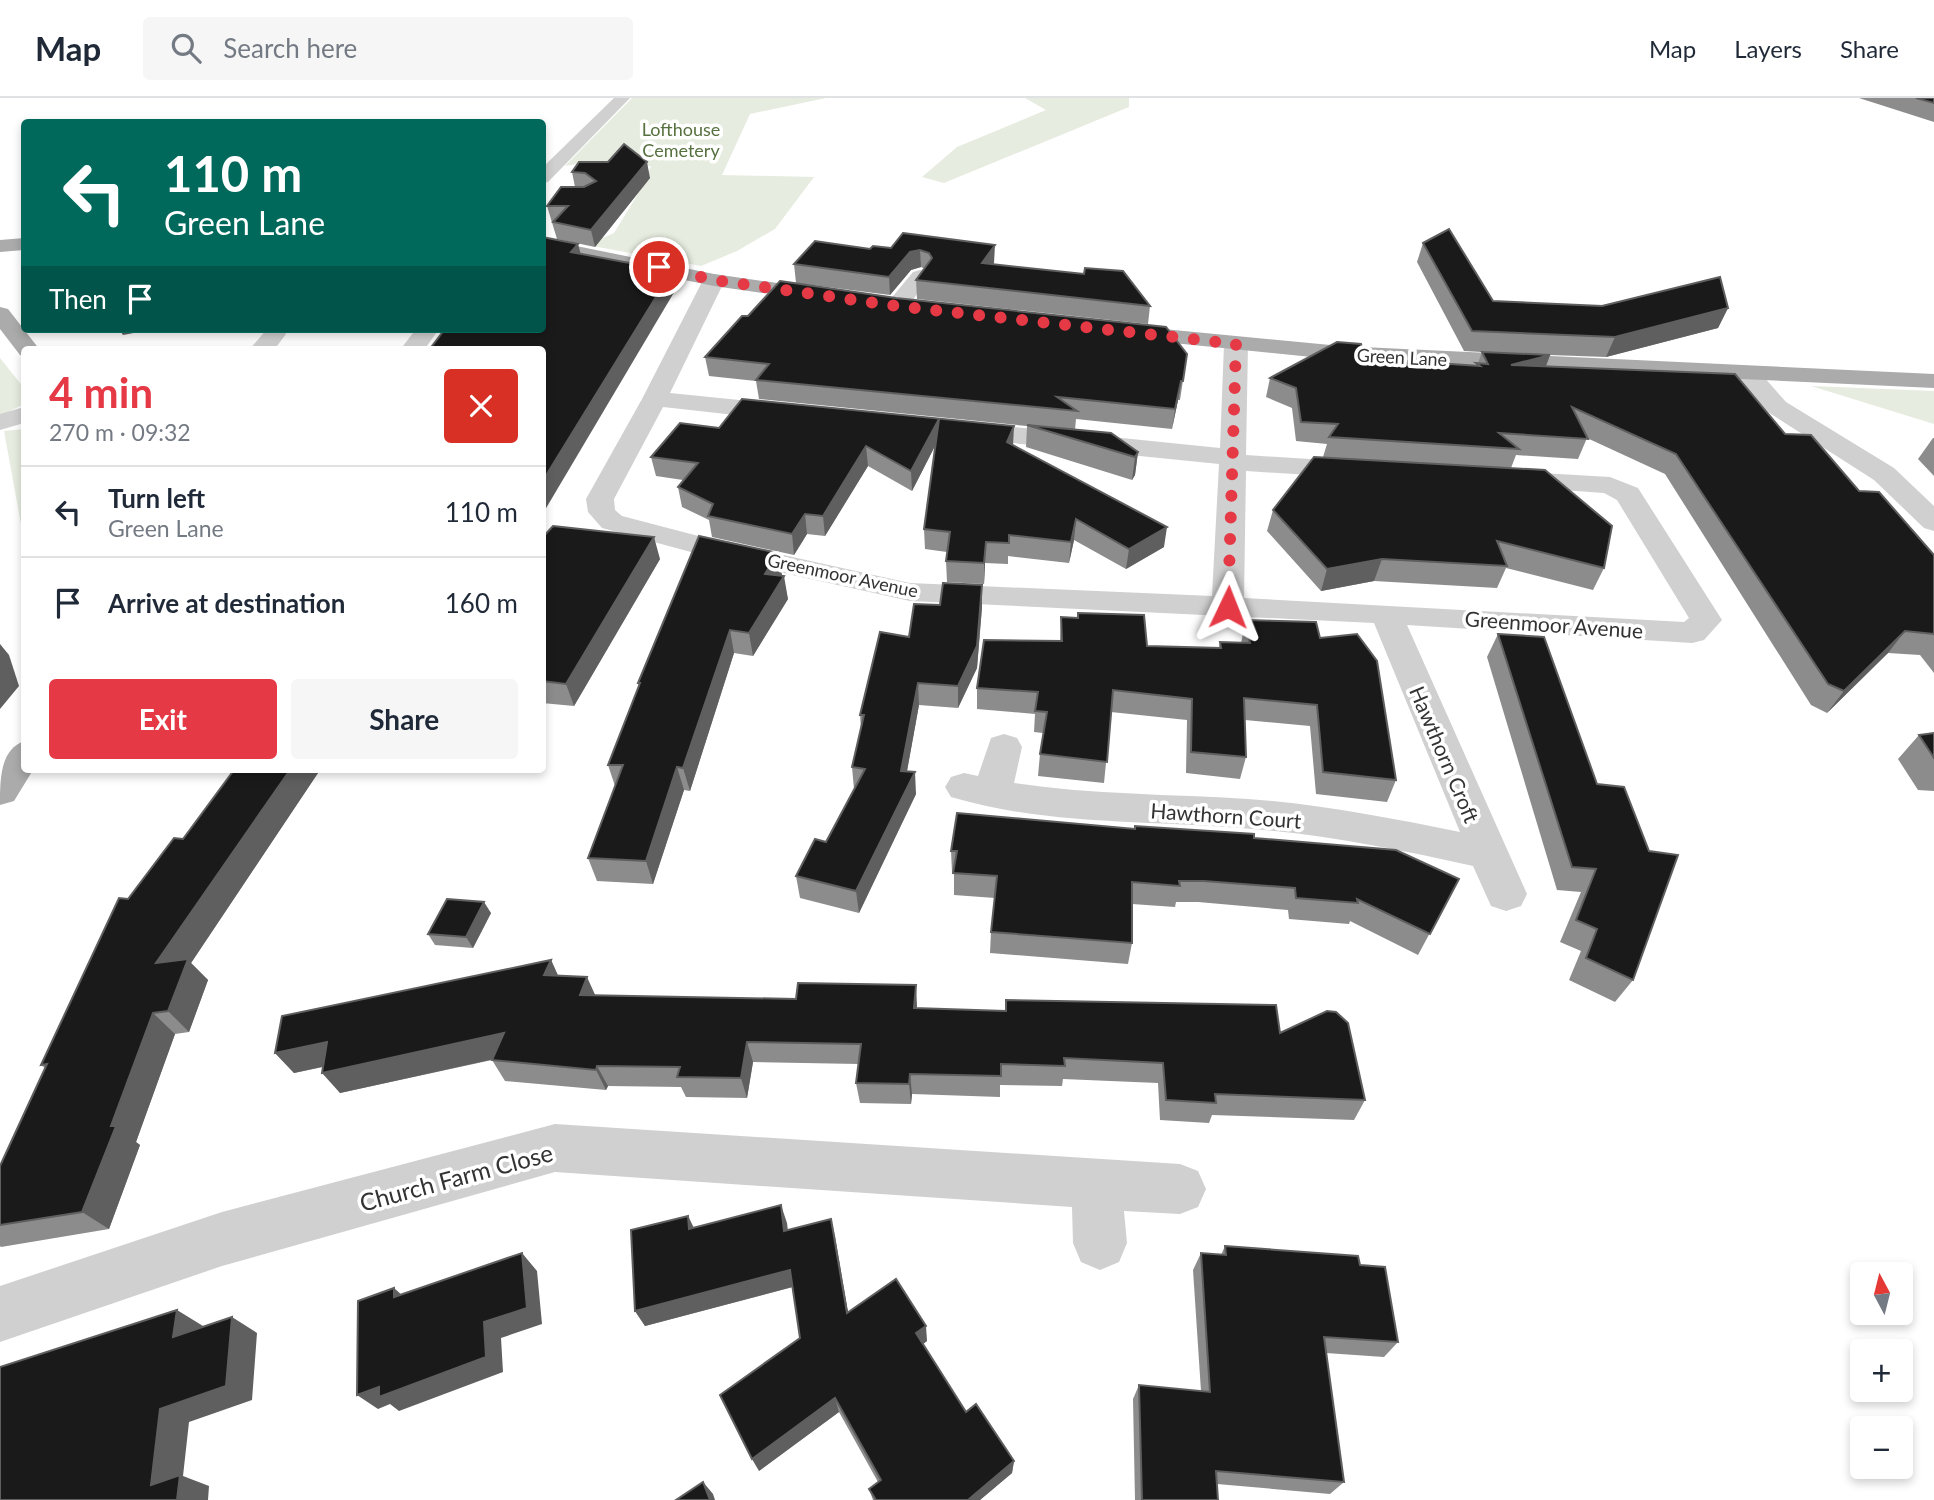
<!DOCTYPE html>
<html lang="en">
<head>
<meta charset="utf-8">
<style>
	body { margin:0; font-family:Lato,sans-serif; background:#f6f6f7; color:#1f2937; height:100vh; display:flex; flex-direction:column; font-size:26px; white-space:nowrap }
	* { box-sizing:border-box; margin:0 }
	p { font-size:23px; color:#747a83 }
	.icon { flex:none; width:38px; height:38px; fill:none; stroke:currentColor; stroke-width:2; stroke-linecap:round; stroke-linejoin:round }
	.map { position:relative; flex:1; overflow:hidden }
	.drawer { position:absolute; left:21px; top:248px; width:525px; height:427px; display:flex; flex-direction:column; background:#fff; border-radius:7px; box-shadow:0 4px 10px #0003 }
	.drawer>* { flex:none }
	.hud { position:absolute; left:21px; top:21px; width:525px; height:214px; border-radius:7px; box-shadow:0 4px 10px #0003; background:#00695c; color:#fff; overflow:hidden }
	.needle { width:46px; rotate:353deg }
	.controls { position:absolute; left:1850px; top:1164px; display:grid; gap:14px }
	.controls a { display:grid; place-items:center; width:63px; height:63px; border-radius:7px; background:#fff; box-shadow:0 4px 10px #0003; font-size:35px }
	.pin { position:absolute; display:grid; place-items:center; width:60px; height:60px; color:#fff; margin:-30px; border:4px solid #fff; border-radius:50%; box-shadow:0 2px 7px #0007 }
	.me { position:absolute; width:77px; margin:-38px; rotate:2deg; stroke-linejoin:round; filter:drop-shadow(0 0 5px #0008) }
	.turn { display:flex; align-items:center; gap:24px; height:147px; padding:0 28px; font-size:32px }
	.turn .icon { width:91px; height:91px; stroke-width:2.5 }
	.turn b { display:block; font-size:49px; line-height:60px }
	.then { display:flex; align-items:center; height:66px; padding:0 28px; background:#0003; gap:14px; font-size:26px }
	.round { display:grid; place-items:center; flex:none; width:74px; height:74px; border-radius:7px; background:#f6f6f7 }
	.head { display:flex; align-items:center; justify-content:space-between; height:119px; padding:0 28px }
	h1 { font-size:42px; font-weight:700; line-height:52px; color:#e63946 }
	.cta { display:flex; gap:14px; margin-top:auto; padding:14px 28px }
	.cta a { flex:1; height:80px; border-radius:7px; background:#e63946; color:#fff; font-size:28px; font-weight:700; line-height:80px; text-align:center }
	.cta a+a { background:#f6f6f7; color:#1f2937 }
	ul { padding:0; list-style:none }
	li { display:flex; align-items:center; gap:21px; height:91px; padding:0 28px; border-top:2px solid #e0e1e3 }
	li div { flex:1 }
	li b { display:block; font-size:26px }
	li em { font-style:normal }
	header { display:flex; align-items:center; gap:42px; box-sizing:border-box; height:98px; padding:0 35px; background:#fff; border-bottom:2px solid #e0e1e3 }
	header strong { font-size:33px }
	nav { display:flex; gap:38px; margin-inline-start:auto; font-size:24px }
	.search { width:490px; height:63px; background:#f6f6f7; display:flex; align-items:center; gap:18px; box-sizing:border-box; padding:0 24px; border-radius:7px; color:#747a83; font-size:26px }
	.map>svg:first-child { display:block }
	.green { fill:#e6ecdf }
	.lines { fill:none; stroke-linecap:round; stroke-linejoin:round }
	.minor { fill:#d0d0d0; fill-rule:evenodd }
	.major { fill:#ababab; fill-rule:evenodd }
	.wall { fill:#8c8c8c }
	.shaded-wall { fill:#5f5f5f }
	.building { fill:#1a1a1a; stroke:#5f5f5f; stroke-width:2 }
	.route { stroke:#e63946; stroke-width:12; stroke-dasharray:0 21.6 }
	.labels { text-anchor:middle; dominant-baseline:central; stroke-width:7; stroke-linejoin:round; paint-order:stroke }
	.far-park-label { font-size:18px; fill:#56703f; stroke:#fff }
	.far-street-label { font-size:18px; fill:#333; stroke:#fff }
	.street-label { font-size:21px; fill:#333; stroke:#fff }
	.near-street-label { font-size:24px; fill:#333; stroke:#fff }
</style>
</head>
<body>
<header>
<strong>Map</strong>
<div class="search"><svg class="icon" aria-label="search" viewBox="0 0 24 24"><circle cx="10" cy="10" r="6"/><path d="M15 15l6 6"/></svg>Search here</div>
<nav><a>Map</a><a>Layers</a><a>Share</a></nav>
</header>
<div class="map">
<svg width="1934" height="1402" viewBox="0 0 1934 1402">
	<rect width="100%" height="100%" fill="#fff"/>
	<g class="green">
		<polygon points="632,0 826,0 750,16 722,77 814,79 775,131 737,153 701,168 587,147 614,135 644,86 651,68 577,66 565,68"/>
		<polygon points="1025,0 1129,0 1129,9 944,85 922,79 957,49 1046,12"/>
		<polygon points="0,260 24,290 24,306 0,318"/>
		<polygon points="1811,288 1934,293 1934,326"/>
		<polygon points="24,331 24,443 4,333"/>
	</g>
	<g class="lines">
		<g class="minor">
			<polygon points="614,0 630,0 548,84 542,85 542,70"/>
			<polygon points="920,172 927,174 930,178 905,213 889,213 886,208 889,203 913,174"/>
			<path d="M714 176 721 178 725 182 670 295 789 307 798 310 802 315 798 320 789 323 663 309 614 401 615 412 622 418 706 440 910 485 1212 498 1219 366 963 340 954 338 950 332 954 326 963 324 1220 350 1224 246 1228 241H1244L1248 246 1246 357 1358 364 1368 366 1372 372 1368 378 1358 380 1246 373 1244 500 1684 524 1689 520 1617 402 1604 395 1495 387 1491 381 1495 375 1505 373 1610 379 1638 390 1722 522 1704 542 1692 545 1407 527 1527 796 1521 808 1506 813 1491 808 1473 768C1400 752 1327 737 1252 731 1151 722 1048 728 951 699L945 689 951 679 964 675 978 678 991 640 1004 636 1017 640 1022 649 1014 685C1092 697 1170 696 1248 701 1320 706 1390 720 1460 734L1374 525 910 503 702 457 602 430 588 414 586 401 642 301 703 182 707 178Z"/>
			<polygon points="267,231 283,231 286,236 274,252 249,252"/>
			<polygon points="416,231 439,231 424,252 400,252"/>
			<polygon points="1747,268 1756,270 1786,304 1894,370 1934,408 1934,433 1924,430 1874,382 1768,314 1735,275 1738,270"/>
			<polygon points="24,309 24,325 0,332 0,316"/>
			<polygon points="555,1026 1180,1066 1198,1073 1206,1091 1198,1109 1180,1116 1124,1113 1127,1145 1119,1164 1100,1172 1081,1164 1073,1145 1072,1109 555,1074 222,1168 0,1244 0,1188 222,1114"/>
		</g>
		<g class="major">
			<polygon points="24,140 24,152 0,154 0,142"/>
			<polygon points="542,141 714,176 826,192 834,193 837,198 834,203 826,204 714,188 542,153"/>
			<polygon points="0,209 8,211 40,252 24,252 24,258 20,257 0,231"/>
			<polygon points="1122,227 1341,248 1934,276 1934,290 1341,262 1114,239 1111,234 1114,229"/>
			<path d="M24 643V672H33L14 703 0 707C0 681 0 652 24 643Z"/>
		</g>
	</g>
	<g class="wall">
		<polygon points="1859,0 1934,0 1934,24"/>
		<polygon points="579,64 650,80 595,149 557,141 547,108 575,89 572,74"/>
		<polygon points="903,135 994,165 993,166 1150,208 1148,226 917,201 916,182 925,171 921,169 911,172 890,197 796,185 794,166 870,151 891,150"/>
		<polygon points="1423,145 1493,203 1602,208 1728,210 1718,230 1606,259 1550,257 1546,268 1785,336 1859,393 1934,457 1934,575 1920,557 1888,555 1827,615 1811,607 1665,376 1587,340 1578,361 1516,357 1511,370 1604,470 1593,492 1506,470 1497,490 1374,483 1321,493 1267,433 1273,412 1323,359 1327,346 1296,343 1292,310 1266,299 1270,280 1476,267 1476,265 1478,265 1482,254 1464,253 1417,164"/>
		<polygon points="1187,256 1180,302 1178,302 1172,331 1076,321 1075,332 1138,354 1135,377 1132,382 1026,349 1027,328 759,301 756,283 709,278 705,259"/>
		<polygon points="719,330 1013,347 1164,449 1126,471 1074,442 1069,465 1008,458 1008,466 985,465 984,486 947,484 946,463 947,454 925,451 924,431 935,348 912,393 868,368 825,438 807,436 794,457 712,439 709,422 682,409 678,389 683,382 656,378 651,359"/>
		<polygon points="1933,340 1934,340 1934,378 1918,361"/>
		<polygon points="542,440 660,461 574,608 542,605"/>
		<polygon points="778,455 781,478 788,501 753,558 734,555 690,693 684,692 653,786 597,783 588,760 615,688 608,667 639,589 638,585"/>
		<polygon points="982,509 977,570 958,610 919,607 907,673 916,696 859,815 800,800 796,778 826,744 854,691 852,669 861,630 860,617 909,539"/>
		<polygon points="1061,519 1147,548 1219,550 1220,544 1241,545 1246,522 1320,540 1396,682 1387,704 1316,696 1310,628 1245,622 1246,659 1240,681 1186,675 1187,622 1111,614 1104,685 1038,678 1040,656 1043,635 1034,634 1035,616 977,611 977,590 1060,543"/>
		<polygon points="1498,536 1544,539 1633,882 1615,904 1569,882 1581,853 1560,844 1581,794 1557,792 1487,559"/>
		<polygon points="1934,635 1934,693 1918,692 1898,661 1919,637"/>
		<polygon points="234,672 320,672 191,865 208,882 189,934 175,936 136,1044 140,1047 109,1131 1,1149 0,1148 0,1068 45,970 41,967 128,801 183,741"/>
		<polygon points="1135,728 1254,740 1459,781 1418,857 1350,823 1349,826 1289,821 1288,812 1198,804 1176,804 1175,809 1132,806 1132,845 1128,866 990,855 991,834 995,800 954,797 954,774 952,774 951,753 1134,731"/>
		<polygon points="491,815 473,850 435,847 428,836"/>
		<polygon points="551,862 558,878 595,897 917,911 1280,935 1365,1002 1354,1022 1212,1017 1209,1025 1160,1022 1158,985 1063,981 1062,988 1000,987 1000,999 912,996 911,1006 860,1005 856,985 859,966 753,964 747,1000 686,999 681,989 608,988 606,992 505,983 492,962 340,995 323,969 294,975 275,955"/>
		<polygon points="688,1118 694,1130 787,1125 787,1132 831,1121 848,1215 927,1243 923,1246 966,1314 1014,1363 1012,1375 980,1402 873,1402 869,1391 878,1384 839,1314 759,1373 800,1240 793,1189 645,1228 635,1213"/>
		<polygon points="1225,1148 1360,1167 1398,1244 1384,1259 1326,1255 1344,1384 1330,1396 1217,1386 1218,1402 1135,1402 1133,1301 1139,1287 1201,1293 1193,1172 1201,1155 1221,1157"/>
	</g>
	<g class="shaded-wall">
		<polygon points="647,64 650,80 595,149 591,132"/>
		<polygon points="578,146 583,164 571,154"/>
		<polygon points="995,147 994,165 982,183 982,165"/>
		<polygon points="920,152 921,169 911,172 890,197 889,179 910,154"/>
		<polygon points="672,173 676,191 542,417 542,384"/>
		<polygon points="1728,210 1718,230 1606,259 1615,239"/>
		<polygon points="119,231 155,231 123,237"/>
		<polygon points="1550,257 1543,276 1511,267"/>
		<polygon points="1181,283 1178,302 1172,331 1175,311"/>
		<polygon points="939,321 939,340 912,393 911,373"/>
		<polygon points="1014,328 1013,348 1007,344"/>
		<polygon points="866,348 868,368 825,438 823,418"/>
		<polygon points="1138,354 1135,377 1132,382 1135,359"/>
		<polygon points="805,416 807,436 794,457 792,436"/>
		<polygon points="1076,421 1074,442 1069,465 1071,444"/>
		<polygon points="1167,429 1164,449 1126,471 1129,451"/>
		<polygon points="654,439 660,461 574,608 566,586"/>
		<polygon points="986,444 984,486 984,465"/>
		<polygon points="778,455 782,477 769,498 765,476"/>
		<polygon points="1382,461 1374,483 1321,493 1327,471"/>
		<polygon points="784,478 788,501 753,558 749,535"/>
		<polygon points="982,487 982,509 977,570 958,610 958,588"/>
		<polygon points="730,532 734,555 690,693 683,670"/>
		<polygon points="1905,533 1888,555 1827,615 1844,593"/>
		<polygon points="0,546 9,557 19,588 0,611"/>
		<polygon points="918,585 919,607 903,695 901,673"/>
		<polygon points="677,669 684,692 653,786 646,763"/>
		<polygon points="290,672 320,672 191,865 208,882 189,934 168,913 156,865"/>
		<polygon points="915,674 916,696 859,815 856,793"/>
		<polygon points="484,804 491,815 473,850 466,839"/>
		<polygon points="551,862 561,884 544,877"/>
		<polygon points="587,879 597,901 580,897"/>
		<polygon points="916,887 917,908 916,932 914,910"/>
		<polygon points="153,915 175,936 136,1044 140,1047 109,1131 82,1114 111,1028"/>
		<polygon points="504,935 517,956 340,995 322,975"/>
		<polygon points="327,944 344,964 294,975 275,955"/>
		<polygon points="747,944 753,964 747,1000 741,980"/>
		<polygon points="597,968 608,988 606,992 596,972"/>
		<polygon points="910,976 912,996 911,1006 909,986"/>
		<polygon points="781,1107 787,1125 790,1150 784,1133"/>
		<polygon points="688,1118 696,1135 689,1131"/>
		<polygon points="831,1121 835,1138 851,1231 847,1215"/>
		<polygon points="522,1155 537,1173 542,1226 501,1240 503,1274 399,1313 390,1306 378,1311 357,1297 379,1289 484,1224"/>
		<polygon points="790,1172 796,1188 645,1228 635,1213"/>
		<polygon points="394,1190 413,1207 394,1199"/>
		<polygon points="177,1212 203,1228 200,1255 173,1239"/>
		<polygon points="232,1219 257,1235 252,1302 189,1324 183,1378 209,1388 208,1402 177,1402 151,1387 160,1311"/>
		<polygon points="926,1228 927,1243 918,1250 916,1235"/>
		<polygon points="835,1300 839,1314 759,1373 752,1361"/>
		<polygon points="1014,1363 1012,1375 980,1402 968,1402"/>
		<polygon points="703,1384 713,1396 715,1402 710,1402"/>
	</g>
	<g class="building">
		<polygon points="1916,0 1934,0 1934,5"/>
		<polygon points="624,46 647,64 591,132 553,124 568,108 547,108 561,89 584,89 596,83 585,75 572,74 579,64 608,64"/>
		<polygon points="1449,131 1493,203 1602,208 1720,179 1728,210 1615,239 1472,233 1423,145"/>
		<polygon points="903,135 995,147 982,165 1084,176 1085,170 1123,173 1150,208 916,182 932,160 929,155 920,152 910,154 889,179 794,166 815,143 870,151 873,148 891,150"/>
		<polygon points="542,139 578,146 571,154 672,173 542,384 542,252 429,252 445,231 542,231"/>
		<polygon points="780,183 896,200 1166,229 1187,256 1183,283 1181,283 1175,311 1057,299 1077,313 756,282 769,266 705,259 742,218 748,218"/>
		<polygon points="1337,244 1361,246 1364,260 1480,268 1476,265 1488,266 1482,254 1550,257 1511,267 1735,276 1785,336 1811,337 1859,393 1879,394 1934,457 1934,536 1905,533 1844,593 1828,586 1676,356 1572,309 1588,341 1499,335 1519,351 1329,339 1338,326 1301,324 1296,290 1270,280"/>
		<polygon points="742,301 1014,328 1007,344 1167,429 1129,451 1076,421 1071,444 1009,437 1009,445 986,444 984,465 946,463 950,434 924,431 939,321 911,373 866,348 823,418 805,416 792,436 708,418 713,406 678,389 698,365 651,359 680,325 719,330"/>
		<polygon points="1027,327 1111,335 1138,354 1135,359"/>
		<polygon points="1314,359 1545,372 1612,428 1604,470 1497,443 1507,468 1382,461 1327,471 1273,412"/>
		<polygon points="553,428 654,439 566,586 542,583 542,440"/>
		<polygon points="699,438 778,455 765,476 784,478 749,535 730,532 683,670 677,669 646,763 588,760 623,667 608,667 640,585 638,585"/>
		<polygon points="943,485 982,487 977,548 958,588 918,585 901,673 915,674 856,793 796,778 815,741 826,744 865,671 852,669 864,617 860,617 880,534 909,539 914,506 940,507"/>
		<polygon points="1078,515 1144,517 1147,548 1221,550 1220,544 1250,545 1246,522 1316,524 1320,540 1357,536 1377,563 1396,682 1323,674 1317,607 1244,600 1246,659 1191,654 1192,601 1113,592 1107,664 1040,656 1047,614 1035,613 1038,594 977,590 984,542 1062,543 1061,519 1078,520"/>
		<polygon points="1498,536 1544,539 1597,686 1624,689 1649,753 1678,757 1633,882 1586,860 1597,831 1576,822 1596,771 1572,769"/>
		<polygon points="1934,635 1934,660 1919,637"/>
		<polygon points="234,672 290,672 156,865 188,861 168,913 153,915 111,1028 116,1028 82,1114 0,1127 0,1068 47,966 41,967 119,800 128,801 174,740 183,741"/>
		<polygon points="957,715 1135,731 1135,728 1254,736 1254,740 1396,752 1459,781 1430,836 1357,801 1358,805 1296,800 1295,790 1204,783 1179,783 1180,788 1132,784 1132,845 991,834 997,778 953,775 957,753 951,753"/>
		<polygon points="447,801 484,804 466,839 428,836"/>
		<polygon points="551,862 544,877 587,879 580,897 796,901 798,885 916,887 914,910 1006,913 1006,902 1276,907 1280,935 1327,913 1336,914 1348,925 1365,1002 1215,996 1216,1005 1166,1002 1163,965 1064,960 1065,968 1001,966 1001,978 910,976 909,986 856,985 861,946 747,944 741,980 677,979 680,969 597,968 596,972 492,962 504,935 322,975 327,944 275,955 282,918"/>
		<polygon points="781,1107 784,1133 831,1121 847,1215 896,1181 926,1228 916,1235 966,1314 976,1306 1014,1363 968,1402 876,1402 869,1391 881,1382 835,1300 752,1361 720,1297 800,1240 790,1172 635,1213 631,1132 688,1118 689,1131"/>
		<polygon points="1225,1148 1358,1158 1360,1167 1385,1169 1398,1244 1324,1239 1344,1384 1216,1373 1218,1402 1142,1402 1139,1287 1210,1294 1201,1155 1226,1157"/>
		<polygon points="522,1155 527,1210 484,1224 486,1259 379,1299 379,1289 357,1297 358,1203 394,1190 394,1199"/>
		<polygon points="177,1212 173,1239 232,1219 226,1288 160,1311 151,1387 180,1377 177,1402 0,1402 0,1269"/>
		<polygon points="703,1384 710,1402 676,1402"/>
	</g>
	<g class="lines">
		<polyline class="route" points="659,169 714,182 897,208 1236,246 1228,509"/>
	</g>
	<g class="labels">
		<g class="far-park-label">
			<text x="681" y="31">Lofthouse<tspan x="681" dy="21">Cemetery</tspan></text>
		</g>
		<g class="far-street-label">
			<text transform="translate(1402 259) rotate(3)">Green Lane</text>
			<text transform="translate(843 477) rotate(12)">Greenmoor Avenue</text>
		</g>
		<g class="street-label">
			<text transform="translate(1554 526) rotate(4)">Greenmoor Avenue</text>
			<text transform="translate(1445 656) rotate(67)">Hawthorn Croft</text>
			<text transform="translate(1226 717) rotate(4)">Hawthorn Court</text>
		</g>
		<g class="near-street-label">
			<text transform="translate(456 1079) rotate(-15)">Church Farm Close</text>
		</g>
	</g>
</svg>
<div class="controls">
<a><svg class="needle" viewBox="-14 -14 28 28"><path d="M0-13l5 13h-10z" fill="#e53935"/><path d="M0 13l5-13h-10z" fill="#747a83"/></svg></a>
<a>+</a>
<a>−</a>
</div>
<div class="pin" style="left:659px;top:169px;background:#d93025"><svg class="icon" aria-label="arrive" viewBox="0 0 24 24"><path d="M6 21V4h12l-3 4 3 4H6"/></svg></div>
<svg class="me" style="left:1228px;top:509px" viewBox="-20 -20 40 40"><path d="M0-17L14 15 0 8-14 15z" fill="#e63946" stroke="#fff" stroke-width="4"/></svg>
<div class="hud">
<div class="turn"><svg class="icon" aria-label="left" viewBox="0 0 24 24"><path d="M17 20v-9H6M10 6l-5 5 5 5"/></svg><div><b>110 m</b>Green Lane</div></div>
<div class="then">Then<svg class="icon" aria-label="arrive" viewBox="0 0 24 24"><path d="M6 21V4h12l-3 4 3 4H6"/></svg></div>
</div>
<section class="drawer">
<div class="head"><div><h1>4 min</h1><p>270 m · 09:32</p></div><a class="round" style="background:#d93025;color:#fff"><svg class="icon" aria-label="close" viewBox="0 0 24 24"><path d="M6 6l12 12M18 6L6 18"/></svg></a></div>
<ul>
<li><svg class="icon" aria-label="left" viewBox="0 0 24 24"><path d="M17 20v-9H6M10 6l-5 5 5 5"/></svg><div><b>Turn left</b><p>Green Lane</p></div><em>110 m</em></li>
<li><svg class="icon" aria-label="arrive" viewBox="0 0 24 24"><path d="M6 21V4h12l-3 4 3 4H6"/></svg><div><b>Arrive at destination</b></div><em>160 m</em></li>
</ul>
<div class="cta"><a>Exit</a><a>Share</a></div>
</section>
</div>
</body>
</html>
